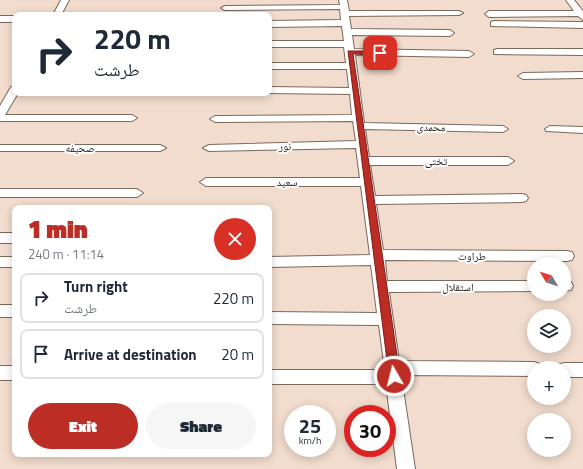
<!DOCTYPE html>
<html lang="en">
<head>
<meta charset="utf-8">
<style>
	body { margin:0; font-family:"Titillium Web","Noto Naskh Arabic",sans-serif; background:#f6f6f7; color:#1f2937; height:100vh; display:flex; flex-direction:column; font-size:15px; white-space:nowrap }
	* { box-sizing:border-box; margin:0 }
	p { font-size:13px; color:#747a83 }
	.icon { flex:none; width:22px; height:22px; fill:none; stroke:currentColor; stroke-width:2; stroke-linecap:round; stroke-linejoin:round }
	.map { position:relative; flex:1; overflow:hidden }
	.side { position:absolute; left:12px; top:205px; width:260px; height:252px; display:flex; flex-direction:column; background:#fff; border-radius:8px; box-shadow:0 2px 10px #0003 }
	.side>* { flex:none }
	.hud { position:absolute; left:12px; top:12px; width:260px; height:84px; border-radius:8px; box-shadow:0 2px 10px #0003; background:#fff; color:#1f2937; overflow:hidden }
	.needle { width:26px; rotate:309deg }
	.tools { position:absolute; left:527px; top:257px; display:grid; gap:8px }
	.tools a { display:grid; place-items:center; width:44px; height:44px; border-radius:50%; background:#fff; box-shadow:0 2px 10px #0003; font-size:20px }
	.speed { position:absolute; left:284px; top:405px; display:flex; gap:8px; font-size:20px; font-weight:700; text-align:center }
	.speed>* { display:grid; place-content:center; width:52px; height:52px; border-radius:50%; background:#fff; box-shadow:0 2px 10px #0003; line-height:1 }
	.speed small { font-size:10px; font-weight:400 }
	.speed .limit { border:6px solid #d22; background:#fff; color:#111 }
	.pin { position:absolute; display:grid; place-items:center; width:34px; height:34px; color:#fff; margin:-17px; border-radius:8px; box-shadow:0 2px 6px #0006 }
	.me { position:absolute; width:44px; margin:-22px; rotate:352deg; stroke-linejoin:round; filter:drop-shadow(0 0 3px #0008) }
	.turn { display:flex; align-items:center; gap:14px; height:84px; padding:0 16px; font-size:18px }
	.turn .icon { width:52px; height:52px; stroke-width:2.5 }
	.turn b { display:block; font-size:28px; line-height:34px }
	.round { display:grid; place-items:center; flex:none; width:42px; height:42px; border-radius:21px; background:#f6f6f7 }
	.summary { display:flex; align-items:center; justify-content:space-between; height:68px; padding:0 16px }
	h1 { font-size:24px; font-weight:800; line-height:30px; color:#bb2d25 }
	.action { display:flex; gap:8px; margin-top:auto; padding:8px 16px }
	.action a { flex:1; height:46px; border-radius:24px; background:#bb2d25; color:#fff; font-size:16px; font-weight:800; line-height:46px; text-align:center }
	.action a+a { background:#f6f6f7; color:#1f2937 }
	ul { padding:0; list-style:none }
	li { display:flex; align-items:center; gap:12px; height:50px; margin:0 8px 6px; padding:0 8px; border:2px solid #e0e1e3; border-radius:8px }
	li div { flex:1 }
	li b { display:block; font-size:15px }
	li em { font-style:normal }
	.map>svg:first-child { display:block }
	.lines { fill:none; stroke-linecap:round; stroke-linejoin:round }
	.minor-casing { stroke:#7b695c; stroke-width:2 }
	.minor { fill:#fff; fill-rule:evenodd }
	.route { fill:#bb2d25; stroke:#7a1d18 }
	.labels { text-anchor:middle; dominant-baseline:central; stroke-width:4; stroke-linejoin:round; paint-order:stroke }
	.street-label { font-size:11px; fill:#231c17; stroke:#fff }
</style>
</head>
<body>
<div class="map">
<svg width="583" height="469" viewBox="0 0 583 469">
	<rect width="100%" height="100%" fill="#f1dccd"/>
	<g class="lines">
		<g class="minor-casing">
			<g id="minor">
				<polygon points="61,0 69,0 61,15 53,15"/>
				<polygon points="339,0 347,0 349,11 459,11 463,13 459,15 349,16 351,29 450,30 454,33 450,36 352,35 354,49 469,51 474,54 469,57 355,55 364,123 503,126 508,129 503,132 365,129 369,157 508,157 514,161 508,165 370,165 375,196 522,194 526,195 528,198 526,201 522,202 376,204 383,250 567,251 572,252 574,256 572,260 567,261 385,260 387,281 534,281 534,291 389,292 399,361 534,362 540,364 541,368 534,368 534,376 401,375 415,469 397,469 386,384 269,384 269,370 385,370 379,325 269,324 269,312 377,313 371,265 269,267 269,257 370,255 361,186 206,186 200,182 206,178 360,178 356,148 209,151 203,148 209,145 356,141 353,121 215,122 210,119 215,116 352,115 350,94 269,93 269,87 349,88 347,69 269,69 269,63 346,63 344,47 269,47 269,41 344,41 342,26 269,27 269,21 341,20 340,9 225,10 221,8 225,6 340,5"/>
				<polygon points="566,0 574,0 583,11 583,20 578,16 489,17 485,14 489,11 574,11"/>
				<rect x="0" y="16" width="15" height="6"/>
				<polygon points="494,21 583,22 583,28 491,26 491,22"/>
				<polygon points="497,49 583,49 583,55 494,54 494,50"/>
				<polygon points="583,72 583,78 523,79 518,76 523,73"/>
				<polygon points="15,86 15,93 18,93 5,115 132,115 137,118 132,121 0,121 0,106 11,87"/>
				<polygon points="550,126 583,127 583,133 546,131 545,129"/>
				<polygon points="0,145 160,145 166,148 160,151 0,151"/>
				<polygon points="0,189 137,189 143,193 137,197 0,197"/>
				<rect x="0" y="233" width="15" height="10"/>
				<rect x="0" y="257" width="15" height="10"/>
				<polygon points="564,281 571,282 573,286 571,290 564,291"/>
				<rect x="0" y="305" width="15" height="12"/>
				<polygon points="564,363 583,363 583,377 564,377 564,368 557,368 558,365"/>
				<rect x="0" y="366" width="15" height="14"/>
			</g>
		</g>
		<use href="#minor" class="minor"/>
	</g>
	<polygon class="route" points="348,51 380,51 383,53 380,55 353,54 400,376 398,380 394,381 390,380 389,376"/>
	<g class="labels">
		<g class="street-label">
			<text transform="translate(431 127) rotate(1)">محمدی</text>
			<text transform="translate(285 146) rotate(-1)">نور</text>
			<text x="80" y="148">صحیفه</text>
			<text x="436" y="161">تختی</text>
			<text x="287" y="182">سعید</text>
			<text x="472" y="256">طراوت</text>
			<text x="458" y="287">استقلال</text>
		</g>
	</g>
</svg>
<div class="tools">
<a><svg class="needle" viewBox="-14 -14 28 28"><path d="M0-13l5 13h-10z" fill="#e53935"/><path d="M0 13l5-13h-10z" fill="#747a83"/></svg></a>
<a><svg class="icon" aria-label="layers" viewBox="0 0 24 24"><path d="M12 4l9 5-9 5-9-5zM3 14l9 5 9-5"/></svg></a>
<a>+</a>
<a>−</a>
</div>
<div class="speed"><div>25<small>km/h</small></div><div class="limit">30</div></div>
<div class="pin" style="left:380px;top:53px;background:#d93025"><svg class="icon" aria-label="arrive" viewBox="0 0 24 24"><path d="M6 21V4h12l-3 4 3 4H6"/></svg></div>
<svg class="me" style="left:394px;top:376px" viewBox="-20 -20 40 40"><circle r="17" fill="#bb2d25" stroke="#fff" stroke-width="3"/><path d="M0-11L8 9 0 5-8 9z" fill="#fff"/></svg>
<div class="hud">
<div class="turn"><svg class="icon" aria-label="right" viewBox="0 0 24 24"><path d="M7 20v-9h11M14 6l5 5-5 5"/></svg><div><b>220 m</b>طرشت</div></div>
</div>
<section class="side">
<div class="summary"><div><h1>1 min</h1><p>240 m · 11:14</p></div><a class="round" style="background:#d93025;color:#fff"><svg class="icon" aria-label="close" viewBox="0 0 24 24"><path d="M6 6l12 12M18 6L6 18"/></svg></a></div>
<ul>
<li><svg class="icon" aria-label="right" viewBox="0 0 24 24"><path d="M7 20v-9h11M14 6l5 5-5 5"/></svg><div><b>Turn right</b><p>طرشت</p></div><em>220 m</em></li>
<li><svg class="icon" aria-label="arrive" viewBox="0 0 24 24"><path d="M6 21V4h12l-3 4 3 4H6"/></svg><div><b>Arrive at destination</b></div><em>20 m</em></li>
</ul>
<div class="action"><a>Exit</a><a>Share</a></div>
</section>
</div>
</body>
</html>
